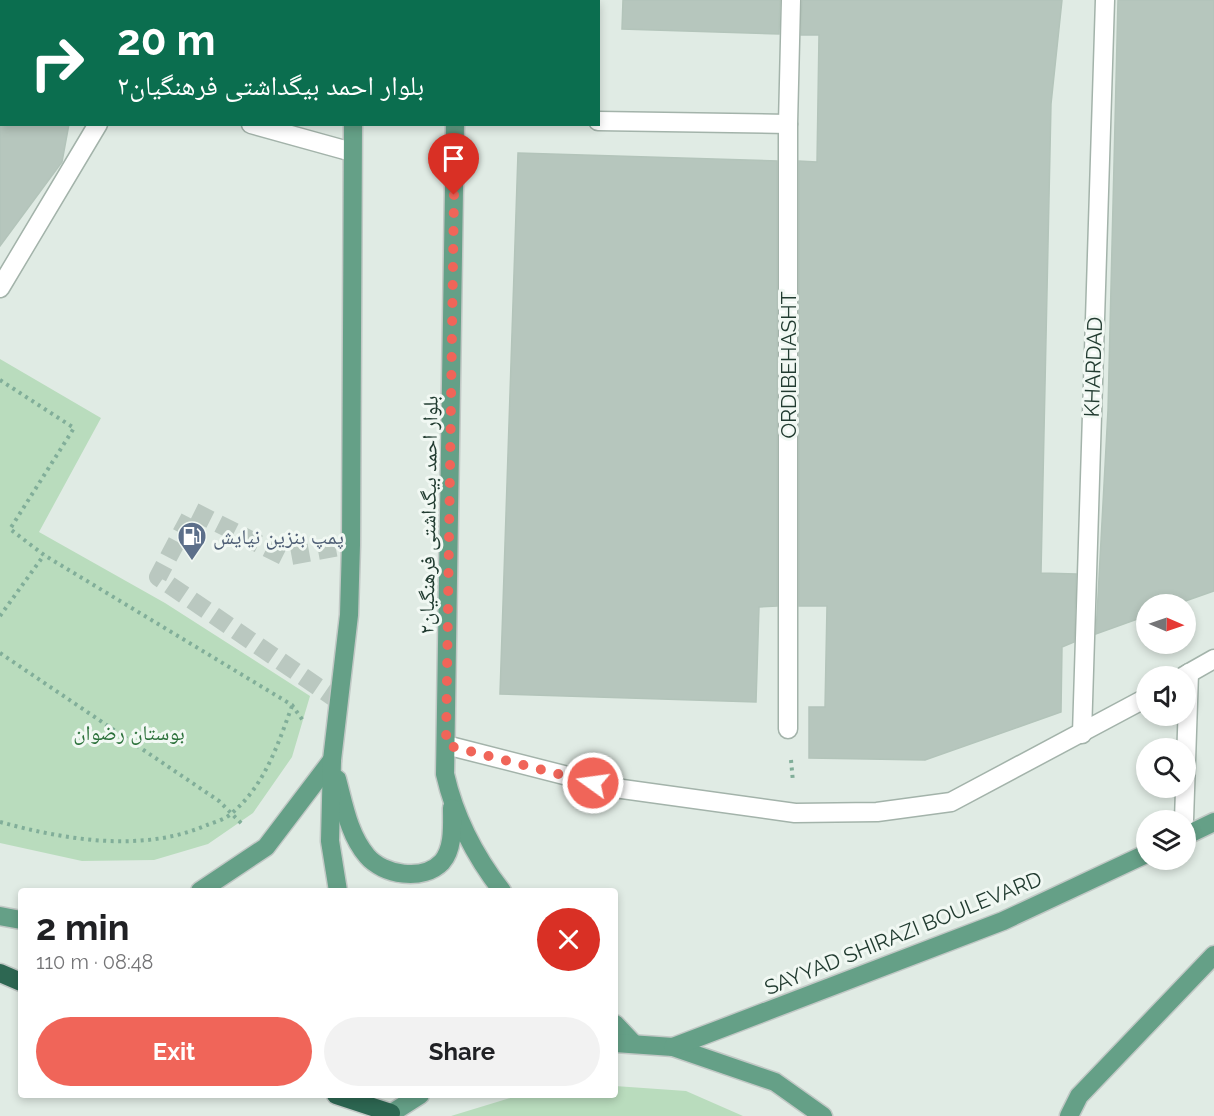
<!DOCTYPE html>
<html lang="en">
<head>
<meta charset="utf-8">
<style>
	body { margin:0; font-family:Raleway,"Noto Naskh Arabic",sans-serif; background:#f2f2f2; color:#202124; height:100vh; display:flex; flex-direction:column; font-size:22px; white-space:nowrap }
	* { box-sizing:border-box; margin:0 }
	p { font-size:20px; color:#757577 }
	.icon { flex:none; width:33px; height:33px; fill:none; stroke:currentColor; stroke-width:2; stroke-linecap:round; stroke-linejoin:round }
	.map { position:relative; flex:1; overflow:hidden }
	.details { position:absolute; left:18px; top:888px; width:600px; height:210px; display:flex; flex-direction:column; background:#fff; border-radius:6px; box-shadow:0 3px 9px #0003 }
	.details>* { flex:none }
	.banner { position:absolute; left:0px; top:0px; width:600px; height:126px; box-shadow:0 3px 9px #0003; background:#0b6e4f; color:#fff; overflow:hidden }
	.needle { width:39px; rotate:92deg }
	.controls { position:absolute; left:1136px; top:594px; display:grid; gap:12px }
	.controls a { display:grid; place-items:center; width:60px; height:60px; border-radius:50%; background:#fff; box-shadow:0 3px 9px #0003; font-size:30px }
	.pin { position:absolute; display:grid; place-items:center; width:51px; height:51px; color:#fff; margin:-62px -26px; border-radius:50% 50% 50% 0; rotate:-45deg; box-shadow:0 0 6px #0007 }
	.pin .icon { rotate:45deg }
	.me { position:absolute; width:66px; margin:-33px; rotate:284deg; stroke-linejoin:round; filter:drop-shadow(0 0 4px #0008) }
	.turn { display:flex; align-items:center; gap:21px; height:126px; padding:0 18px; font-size:27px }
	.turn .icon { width:78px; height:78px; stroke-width:2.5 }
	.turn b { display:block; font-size:42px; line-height:51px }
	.round { display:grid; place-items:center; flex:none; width:63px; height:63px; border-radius:32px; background:#f2f2f2 }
	.head { display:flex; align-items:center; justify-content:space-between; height:102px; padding:0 18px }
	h1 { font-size:36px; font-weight:700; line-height:45px }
	.primary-button { display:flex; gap:12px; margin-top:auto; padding:12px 18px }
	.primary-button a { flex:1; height:69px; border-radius:36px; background:#f06559; color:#fff; font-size:24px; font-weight:700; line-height:69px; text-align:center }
	.primary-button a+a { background:#f2f2f2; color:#202124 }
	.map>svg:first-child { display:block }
	.green { fill:#b9dcbd }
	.building { fill:#b6c6bd; stroke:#b3c4ba; stroke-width:1.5 }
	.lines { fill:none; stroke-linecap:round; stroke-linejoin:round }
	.minor-tunnel { stroke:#bac8c0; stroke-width:18; stroke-dasharray:18 9; stroke-linecap:butt }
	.minor-casing { stroke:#a3b3aa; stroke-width:21 }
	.major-casing { stroke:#c1c8c5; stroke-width:21 }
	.highway-casing { stroke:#c1c8c5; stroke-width:21 }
	.path { stroke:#81ae99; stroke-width:4; stroke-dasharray:3 4.5; stroke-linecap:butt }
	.minor { stroke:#fff; stroke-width:18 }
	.major { stroke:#65a087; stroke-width:18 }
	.highway { stroke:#2d6752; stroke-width:18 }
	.route { stroke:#f06559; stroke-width:10; stroke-dasharray:0 18 }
	.labels { text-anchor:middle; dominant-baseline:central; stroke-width:6; stroke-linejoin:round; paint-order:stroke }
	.street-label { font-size:21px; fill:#213b30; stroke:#f1f8f3 }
	.service-label { font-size:21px; fill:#4e5e75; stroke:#f1f8f3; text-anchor:start }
	.park-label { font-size:21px; fill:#2c713b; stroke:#f1f8f3 }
</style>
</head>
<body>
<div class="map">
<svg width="1214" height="1116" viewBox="0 0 1214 1116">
	<rect width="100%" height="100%" fill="#e0ebe4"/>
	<g class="green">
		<polygon points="0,359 101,418 39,532 165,603 310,696 292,757 253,813 208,844 154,860 82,861 0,843"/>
		<polygon points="615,1086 686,1091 743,1116 451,1116 520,1095 615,1095"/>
	</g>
	<g class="building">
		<polygon points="623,0 780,0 779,34 622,29"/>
		<polygon points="802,0 1062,0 1051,104 1041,573 1076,574 1074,642 1062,647 1061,712 925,760 809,758 809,707 825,707 827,606 799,606 799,161 817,162 819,35 801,35"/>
		<polygon points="1118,0 1214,0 1214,591 1177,604 1146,604 1146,616 1096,634 1108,410"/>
		<polygon points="0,124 69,124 62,162 0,246"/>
		<polygon points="518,153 777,161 777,606 759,607 756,702 500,694"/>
	</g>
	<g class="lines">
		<polyline class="minor-tunnel" points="340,702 158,577 193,511 285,557 351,545"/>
		<g class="minor-casing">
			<g id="minor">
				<polyline points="3,0 6,2"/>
				<polyline points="169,2 170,0"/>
				<polyline points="598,121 788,124"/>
				<polyline points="251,124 352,152"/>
				<polyline points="0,288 98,124"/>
				<polyline points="1184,676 1214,659"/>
				<polyline points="788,729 788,124 791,0"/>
				<polyline points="1082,734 1105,0"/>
				<polyline points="446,745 615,788 795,813 877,812 951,802 1146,698"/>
				<polyline points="1184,820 1189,673"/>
			</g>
		</g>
		<g class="major-casing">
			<g id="major">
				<polyline points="355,2 355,0"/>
				<polyline points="457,2 457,0"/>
				<path d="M455 124 445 774C455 818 474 855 502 891"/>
				<path d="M337 779C344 805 349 835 367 856 383 875 423 882 442 862 454 848 452 825 452 808"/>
				<polyline points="1185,836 1214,822"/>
				<polyline points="200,891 266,847 332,760"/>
				<polyline points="338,891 330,841 332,760 349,615 351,545 353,124"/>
				<polyline points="0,916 21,920"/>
				<polyline points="615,1024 632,1042"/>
				<polyline points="615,1043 673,1047 775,1082 823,1116"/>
				<polyline points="673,1047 1003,921 1146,854"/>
				<polyline points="387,1116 420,1095"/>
				<polyline points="1069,1116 1079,1096 1214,955"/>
			</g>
		</g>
		<g class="highway-casing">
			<g id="highway">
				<polyline points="0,973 21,982"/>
				<polyline points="336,1095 391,1113"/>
			</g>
		</g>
		<g class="path">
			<polyline points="0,380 74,428 10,529 44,555 292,705 304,722"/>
			<polyline points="0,616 44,555"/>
			<polyline points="0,653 219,801 244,826"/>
			<polyline points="791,760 793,782"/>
			<path d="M0 822C66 840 143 853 207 825 215 822 226 819 232 813 265 785 278 744 292 706"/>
		</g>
		<use href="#minor" class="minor"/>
		<use href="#major" class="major"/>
		<use href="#highway" class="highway"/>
	</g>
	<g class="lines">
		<polyline class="route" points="454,195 446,745 593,783"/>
	</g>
	<defs>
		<g id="fuel-pin" transform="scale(1.5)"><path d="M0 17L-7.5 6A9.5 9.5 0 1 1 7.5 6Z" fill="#5c6f8a" stroke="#f1f8f3"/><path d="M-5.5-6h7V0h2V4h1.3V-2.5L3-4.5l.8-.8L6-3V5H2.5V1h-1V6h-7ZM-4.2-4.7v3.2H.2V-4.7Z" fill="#fff"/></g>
	</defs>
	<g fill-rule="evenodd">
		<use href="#fuel-pin" x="192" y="536"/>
	</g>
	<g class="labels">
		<g class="street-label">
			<text transform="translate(788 365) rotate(-90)">ORDIBEHASHT</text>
			<text transform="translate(1093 367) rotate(-88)">KHARDAD</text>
			<text transform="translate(428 515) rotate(-89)">بلوار احمد بیگداشتی فرهنگیان۲</text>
			<text transform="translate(903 933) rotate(-22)">SAYYAD SHIRAZI BOULEVARD</text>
		</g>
		<g class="service-label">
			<text x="213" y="536">پمپ بنزین نیایش</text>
		</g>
		<g class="park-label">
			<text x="129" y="732">بوستان رضوان</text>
		</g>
	</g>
</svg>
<div class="controls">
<a><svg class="needle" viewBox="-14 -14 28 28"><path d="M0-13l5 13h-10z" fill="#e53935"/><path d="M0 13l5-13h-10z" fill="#757577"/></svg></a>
<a><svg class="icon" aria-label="sound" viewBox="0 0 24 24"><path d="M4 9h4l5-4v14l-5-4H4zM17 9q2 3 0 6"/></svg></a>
<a><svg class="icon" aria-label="search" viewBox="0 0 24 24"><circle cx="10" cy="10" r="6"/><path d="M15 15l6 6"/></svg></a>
<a><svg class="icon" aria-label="layers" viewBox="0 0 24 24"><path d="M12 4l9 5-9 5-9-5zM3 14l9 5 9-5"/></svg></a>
</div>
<div class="pin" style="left:454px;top:195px;background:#d93025"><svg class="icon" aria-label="arrive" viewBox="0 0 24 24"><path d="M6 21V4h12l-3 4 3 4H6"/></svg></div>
<svg class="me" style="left:593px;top:783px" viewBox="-20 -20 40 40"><circle r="17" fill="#f06559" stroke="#fff" stroke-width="3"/><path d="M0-11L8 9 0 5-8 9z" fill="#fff"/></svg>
<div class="banner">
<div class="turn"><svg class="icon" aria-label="right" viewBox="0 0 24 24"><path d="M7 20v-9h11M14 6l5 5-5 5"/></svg><div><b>20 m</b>بلوار احمد بیگداشتی فرهنگیان۲</div></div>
</div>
<section class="details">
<div class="head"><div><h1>2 min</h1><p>110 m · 08:48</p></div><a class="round" style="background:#d93025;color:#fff"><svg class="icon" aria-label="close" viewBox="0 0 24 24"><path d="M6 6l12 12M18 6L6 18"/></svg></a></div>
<div class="primary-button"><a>Exit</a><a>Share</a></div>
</section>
</div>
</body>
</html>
